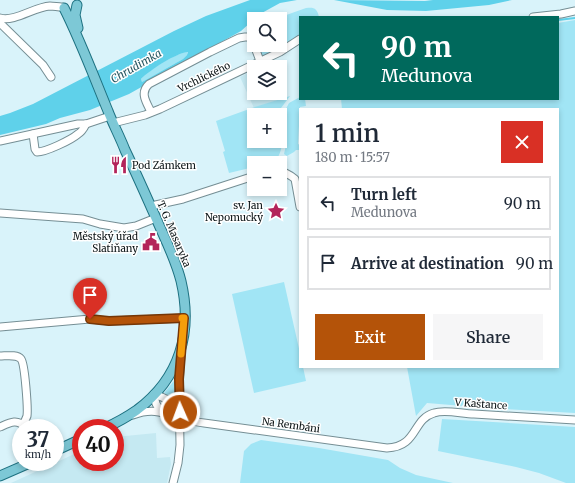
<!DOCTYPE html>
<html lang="en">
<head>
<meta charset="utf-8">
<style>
	body { margin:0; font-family:Merriweather,serif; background:#f6f6f7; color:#1f2937; height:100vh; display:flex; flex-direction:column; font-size:15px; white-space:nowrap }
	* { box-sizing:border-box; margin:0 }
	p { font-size:13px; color:#747a83 }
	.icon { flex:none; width:22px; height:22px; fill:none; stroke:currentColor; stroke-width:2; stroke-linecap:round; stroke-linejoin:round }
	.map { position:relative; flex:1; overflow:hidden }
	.sheet { position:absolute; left:299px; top:108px; width:260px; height:260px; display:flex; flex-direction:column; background:#fff; border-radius:0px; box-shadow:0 2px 6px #0003 }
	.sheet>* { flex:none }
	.guide { position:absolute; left:299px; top:16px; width:260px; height:84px; border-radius:0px; box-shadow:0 2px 6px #0003; background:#00695c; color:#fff; overflow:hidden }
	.tools { position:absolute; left:247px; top:12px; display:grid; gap:8px }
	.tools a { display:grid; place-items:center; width:40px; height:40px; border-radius:0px; background:#fff; box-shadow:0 2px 6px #0003; font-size:20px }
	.speed { position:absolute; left:12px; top:419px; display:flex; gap:8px; font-size:20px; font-weight:700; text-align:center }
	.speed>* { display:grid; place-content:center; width:52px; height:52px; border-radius:50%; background:#fff; box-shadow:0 2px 6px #0003; line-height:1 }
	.speed small { font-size:10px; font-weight:400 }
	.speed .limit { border:6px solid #d22; background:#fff; color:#111 }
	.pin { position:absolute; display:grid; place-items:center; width:34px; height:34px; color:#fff; margin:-41px -17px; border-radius:50% 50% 50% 0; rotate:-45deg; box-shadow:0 0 4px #0007 }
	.pin .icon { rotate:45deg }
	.me { position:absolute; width:44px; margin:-22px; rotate:358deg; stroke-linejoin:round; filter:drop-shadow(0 0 3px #0008) }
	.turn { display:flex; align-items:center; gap:14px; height:84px; padding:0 16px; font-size:18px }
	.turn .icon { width:52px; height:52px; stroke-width:2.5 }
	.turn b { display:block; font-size:28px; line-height:34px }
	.round { display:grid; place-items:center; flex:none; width:42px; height:42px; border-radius:0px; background:#f6f6f7 }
	.overview { display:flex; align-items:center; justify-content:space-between; height:68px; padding:0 16px }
	h1 { font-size:24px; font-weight:600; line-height:30px }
	.action { display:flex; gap:8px; margin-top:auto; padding:8px 16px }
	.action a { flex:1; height:46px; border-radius:0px; background:#b45309; color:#fff; font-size:16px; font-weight:600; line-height:46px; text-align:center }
	.action a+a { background:#f6f6f7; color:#1f2937 }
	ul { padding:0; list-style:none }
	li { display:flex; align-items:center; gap:12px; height:54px; margin:0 8px 6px; padding:0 8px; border:2px solid #e0e1e3; border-radius:0px }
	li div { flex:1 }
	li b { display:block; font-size:15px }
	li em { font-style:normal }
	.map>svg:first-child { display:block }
	.built { fill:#c5e9f2 }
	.green { fill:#a1e5f5 }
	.water { fill:#5fd1ea; fill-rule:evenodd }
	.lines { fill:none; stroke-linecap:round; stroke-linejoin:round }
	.stream { stroke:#5fd1ea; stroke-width:2 }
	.minor-casing { stroke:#758e94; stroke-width:9 }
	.major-casing { stroke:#1d7181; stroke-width:11 }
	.minor { stroke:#fff; stroke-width:7 }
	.major { stroke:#7dc8d6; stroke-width:9 }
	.route-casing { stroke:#753606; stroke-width:10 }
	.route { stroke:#b45309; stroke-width:7 }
	.slow { stroke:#f59e0b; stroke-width:7 }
	.labels { text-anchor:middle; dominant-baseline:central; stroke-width:3; stroke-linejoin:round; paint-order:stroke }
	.street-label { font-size:10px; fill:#0a1315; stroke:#fff }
	.poi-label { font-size:10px; fill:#0a1315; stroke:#fff; text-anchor:end }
	.water-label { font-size:11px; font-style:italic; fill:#265661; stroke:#fff }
</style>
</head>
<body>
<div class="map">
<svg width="575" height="483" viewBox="0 0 575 483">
	<rect width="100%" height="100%" fill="#d9f3fa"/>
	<g class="built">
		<polygon points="254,70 254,93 278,93 281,99 254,108 240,77"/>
		<polygon points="156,433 157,458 170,457 171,464 167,483 11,483 81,451 81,462 115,462 115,437"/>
	</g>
	<g class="green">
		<path d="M306 8C314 7 317 8 319 17H300V36L279 50 263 57 257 45H280V19H275Z"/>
		<polygon points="575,20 575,413 487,408 427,403 416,416 407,367 558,367 558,109 342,109 341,99 558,99 558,23"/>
		<path d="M188 51 187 55 183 59 142 82 141 79C151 68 174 55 188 51Z"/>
		<path d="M290 96 281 108 279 115H254V141H280V136C284 147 280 153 275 163H254V167L229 173 223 152 225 151 216 121 252 108Z"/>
		<polygon points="300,97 300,99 305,99 306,106 300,107 298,144 300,145 300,150 296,150 294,152 287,156 284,154 286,145 282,129 282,116 289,103"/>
		<polygon points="284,282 300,353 300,367 303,367 306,381 254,393 232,294"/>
		<polygon points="177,377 177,403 164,393"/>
		<polygon points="442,419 575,427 575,483 566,483 539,473 516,467 438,451"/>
		<polygon points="261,440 319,448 388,460 400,468 416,475 453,483 240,483 244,451 251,444"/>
	</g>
	<g class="water">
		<path d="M250 0H297L280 3 260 14 241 31 129 94 90 110 60 118 46 124 0 135V116L10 113 33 104 174 31 206 16ZM188 52 187 55 183 59 142 82 141 79C150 70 176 53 188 52Z"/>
		<polygon points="334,0 425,1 433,0 512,0 489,5 426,11 387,10"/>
	</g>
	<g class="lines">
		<polyline class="stream" points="558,20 575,18"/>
		<g class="minor-casing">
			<g id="minor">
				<polyline points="533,17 561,14 575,11"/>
				<path d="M0 18C15 22 34 7 50 6 54 6 58 7 62 7"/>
				<polyline points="0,23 43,65 51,77"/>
				<polyline points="254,45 260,61"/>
				<path d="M151 112C147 103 139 93 149 84L210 52 239 38 245 37H248L251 39 254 44"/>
				<polyline points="113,123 145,115 160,109 280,52 300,39"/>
				<path d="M33 134 35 149 37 152C46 152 71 140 78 134 82 132 84 128 86 124"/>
				<polyline points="0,141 78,124 86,124 110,116"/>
				<polyline points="280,170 291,176 295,179 300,207"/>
				<polyline points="151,206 183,199 254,176"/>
				<polyline points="0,213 83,219 100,224 124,228 136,226 156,218"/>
				<polyline points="0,327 90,319 109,321 185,318"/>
				<path d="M0 356C6 356 17 354 21 359 25 364 28 409 27 416 26 419 25 421 23 424"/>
				<path d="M163 412C156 407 155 402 154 394 165 398 174 402 180 412"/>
				<path d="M133 415C152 408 161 412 179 418 187 420 196 422 204 423L387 448C418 447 412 419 434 413 445 409 462 414 474 414 507 416 541 418 575 420"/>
				<path d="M0 427C9 423 17 418 25 427"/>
				<polyline points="173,483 178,463 180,445 179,384 181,354"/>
			</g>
		</g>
		<g class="major-casing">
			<g id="major">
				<polyline points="77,5 75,15 78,28"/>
				<path d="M64 8C81 42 94 77 108 111 113 124 120 137 125 150 137 175 148 200 159 225 167 243 176 261 181 281 193 332 180 378 137 410 127 417 116 423 105 428"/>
				<polyline points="55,451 81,439"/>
				<polyline points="0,476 32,462"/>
			</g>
		</g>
		<use href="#minor" class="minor"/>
		<use href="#major" class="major"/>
	</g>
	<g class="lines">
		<g class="route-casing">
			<polyline id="route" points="90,319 109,321 184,318 179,379 180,412"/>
		</g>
		<use href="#route" class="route"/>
		<polyline class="slow" points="181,354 184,318 182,318"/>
	</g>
	<defs>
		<g id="restaurant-bare" transform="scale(1.38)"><path d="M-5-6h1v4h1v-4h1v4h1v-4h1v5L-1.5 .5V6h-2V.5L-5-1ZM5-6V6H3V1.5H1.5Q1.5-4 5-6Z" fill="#b3245a" stroke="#fff" stroke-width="2.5" paint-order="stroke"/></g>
		<g id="sight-bare" transform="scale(1.38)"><path d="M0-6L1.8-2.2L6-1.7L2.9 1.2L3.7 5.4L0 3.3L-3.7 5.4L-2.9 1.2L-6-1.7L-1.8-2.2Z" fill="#b3245a" stroke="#fff" stroke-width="2.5" paint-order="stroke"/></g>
		<g id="civic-bare" transform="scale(1.38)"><path d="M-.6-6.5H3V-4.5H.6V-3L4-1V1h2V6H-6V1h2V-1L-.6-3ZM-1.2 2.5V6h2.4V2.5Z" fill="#b3245a" stroke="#fff" stroke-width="2.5" paint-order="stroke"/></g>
	</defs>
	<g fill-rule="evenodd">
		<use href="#restaurant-bare" x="119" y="165"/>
		<use href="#sight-bare" x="276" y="211"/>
		<use href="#civic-bare" x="151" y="242"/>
	</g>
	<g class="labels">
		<g class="street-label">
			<text transform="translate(204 77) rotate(-26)">Vrchlického</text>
			<text transform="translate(174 234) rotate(67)">T. G. Masaryka</text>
			<text transform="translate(481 404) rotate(4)">V Kaštance</text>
			<text transform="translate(291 425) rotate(8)">Na Rembáni</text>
		</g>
		<g class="poi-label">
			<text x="132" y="165" text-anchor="start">Pod Zámkem</text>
			<text x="263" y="205">sv. Jan<tspan x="263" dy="12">Nepomucký</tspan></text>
			<text x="138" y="236">Městský úřad<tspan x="138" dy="12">Slatiňany</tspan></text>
		</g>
		<g class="water-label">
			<text transform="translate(136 66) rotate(-30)">Chrudimka</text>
		</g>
	</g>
</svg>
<div class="tools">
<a><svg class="icon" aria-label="search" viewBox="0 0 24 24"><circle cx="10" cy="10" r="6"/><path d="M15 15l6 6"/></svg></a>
<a><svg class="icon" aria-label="layers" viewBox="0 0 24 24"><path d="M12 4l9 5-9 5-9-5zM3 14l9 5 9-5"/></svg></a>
<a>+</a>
<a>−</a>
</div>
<div class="speed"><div>37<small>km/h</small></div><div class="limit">40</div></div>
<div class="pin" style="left:90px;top:319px;background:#d93025"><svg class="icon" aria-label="arrive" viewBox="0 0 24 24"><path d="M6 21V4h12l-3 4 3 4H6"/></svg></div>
<svg class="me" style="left:180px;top:412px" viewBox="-20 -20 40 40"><circle r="17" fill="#b45309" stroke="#fff" stroke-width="3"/><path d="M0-11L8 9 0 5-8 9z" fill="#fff"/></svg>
<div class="guide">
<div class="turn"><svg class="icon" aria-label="left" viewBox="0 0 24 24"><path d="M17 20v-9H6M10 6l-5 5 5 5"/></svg><div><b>90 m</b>Medunova</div></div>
</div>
<section class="sheet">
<div class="overview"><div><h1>1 min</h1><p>180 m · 15:57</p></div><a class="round" style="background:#d93025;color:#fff"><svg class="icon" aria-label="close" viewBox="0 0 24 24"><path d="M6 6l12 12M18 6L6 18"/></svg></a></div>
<ul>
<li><svg class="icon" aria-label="left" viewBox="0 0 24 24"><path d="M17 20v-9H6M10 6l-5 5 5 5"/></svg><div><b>Turn left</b><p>Medunova</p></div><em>90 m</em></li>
<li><svg class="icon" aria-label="arrive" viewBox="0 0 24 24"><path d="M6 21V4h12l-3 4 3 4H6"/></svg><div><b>Arrive at destination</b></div><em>90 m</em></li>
</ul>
<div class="action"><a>Exit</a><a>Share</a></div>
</section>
</div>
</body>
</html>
